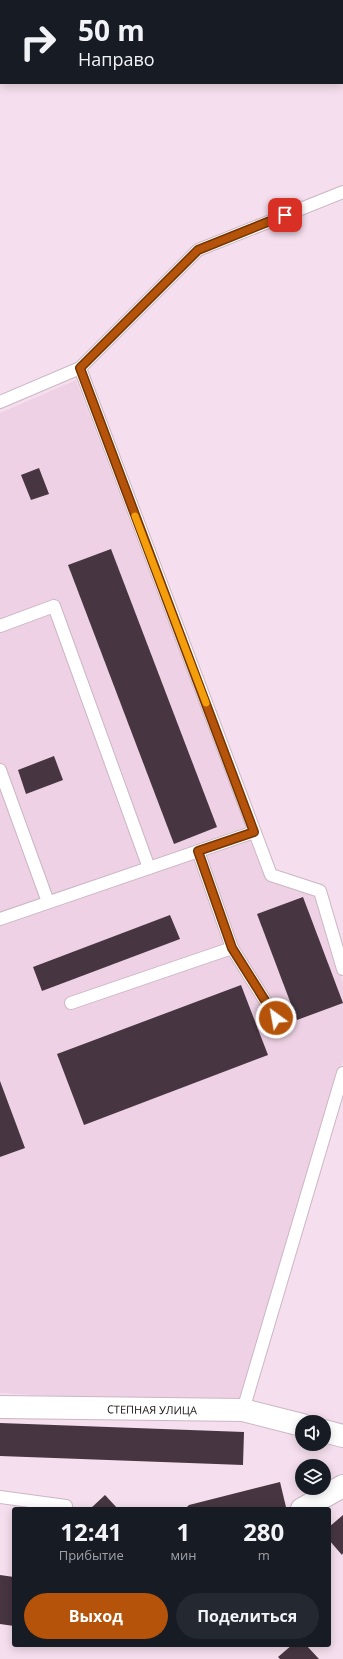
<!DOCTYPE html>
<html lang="ru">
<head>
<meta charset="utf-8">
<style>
	body { margin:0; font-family:"Open Sans",sans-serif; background:#242831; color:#f1f3f6; height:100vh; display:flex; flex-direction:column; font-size:15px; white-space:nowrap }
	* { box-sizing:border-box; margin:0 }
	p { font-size:13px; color:#9ea1a6 }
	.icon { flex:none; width:22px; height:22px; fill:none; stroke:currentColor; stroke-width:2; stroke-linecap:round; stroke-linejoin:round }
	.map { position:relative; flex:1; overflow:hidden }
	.panel { position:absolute; left:12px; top:1507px; width:319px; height:140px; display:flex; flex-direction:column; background:#171b24; border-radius:4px; box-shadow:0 2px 10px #0003 }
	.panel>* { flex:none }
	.hud { position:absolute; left:0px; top:0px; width:343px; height:84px; box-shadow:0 2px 10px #0003; background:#171b24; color:#f1f3f6; overflow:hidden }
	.controls { position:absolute; left:295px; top:1415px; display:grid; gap:8px }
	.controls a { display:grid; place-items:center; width:36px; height:36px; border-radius:50%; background:#171b24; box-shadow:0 2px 10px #0003; font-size:20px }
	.pin { position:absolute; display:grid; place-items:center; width:34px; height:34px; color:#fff; margin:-17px; border-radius:8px; box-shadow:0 2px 6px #0006 }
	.me { position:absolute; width:44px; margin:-22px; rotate:328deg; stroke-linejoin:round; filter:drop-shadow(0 0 3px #0008) }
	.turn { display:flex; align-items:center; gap:14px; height:84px; padding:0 12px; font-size:18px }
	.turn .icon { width:52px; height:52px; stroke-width:2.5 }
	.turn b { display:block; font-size:28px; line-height:34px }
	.eta { display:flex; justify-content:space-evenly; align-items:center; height:68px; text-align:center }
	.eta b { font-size:24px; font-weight:700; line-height:28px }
	.button { display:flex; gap:8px; margin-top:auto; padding:8px 12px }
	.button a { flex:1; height:46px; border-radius:24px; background:#b45309; color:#fff; font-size:16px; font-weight:700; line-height:46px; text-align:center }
	.button a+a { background:#242831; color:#f1f3f6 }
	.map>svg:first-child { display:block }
	.built { fill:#eed1e4 }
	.building { fill:#473641 }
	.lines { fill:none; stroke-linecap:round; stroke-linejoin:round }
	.lane-casing { stroke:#ccb6c4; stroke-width:14 }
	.street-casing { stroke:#ccb6c4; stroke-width:24 }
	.lane { stroke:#fff; stroke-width:12 }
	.street { stroke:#fff; stroke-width:22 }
	.route-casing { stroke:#753606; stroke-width:10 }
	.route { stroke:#b45309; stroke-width:7 }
	.slow { stroke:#f59e0b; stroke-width:7 }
	.labels { text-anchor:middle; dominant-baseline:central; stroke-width:4; stroke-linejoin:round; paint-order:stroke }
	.street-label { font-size:11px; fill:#160f13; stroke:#f5deed }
</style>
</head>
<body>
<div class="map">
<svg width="343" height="1659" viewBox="0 0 343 1659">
	<rect width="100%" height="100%" fill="#f5deed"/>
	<polygon class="built" points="76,380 267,879 316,895 343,984 343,1060 242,1407 0,1393 0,413"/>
	<g class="building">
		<polygon points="39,468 49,494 31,500 21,475"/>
		<polygon points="111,549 217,827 174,844 68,565"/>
		<polygon points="54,756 63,780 26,794 18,770"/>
		<polygon points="303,897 343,1003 297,1020 257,914"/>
		<polygon points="170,915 180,939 42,991 33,967"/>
		<polygon points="241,985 268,1055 84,1125 57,1054"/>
		<polygon points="0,1081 25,1148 0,1157"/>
		<polygon points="0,1423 244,1432 243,1465 0,1456"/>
		<polygon points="280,1482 286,1507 276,1509 185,1509 189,1505"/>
		<polygon points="105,1495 118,1509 90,1509"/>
		<polygon points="343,1515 343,1553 342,1555 329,1540 329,1527"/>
		<polygon points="0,1575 14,1577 14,1626 0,1624"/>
		<polygon points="292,1645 306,1645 319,1659 280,1659 278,1657"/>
	</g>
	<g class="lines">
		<g class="lane-casing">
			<g id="lane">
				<polyline points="80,368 271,875 320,891 343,969"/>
				<polyline points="0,402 80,368 198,250 343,192"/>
				<polyline points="0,626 54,606 149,868"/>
				<polyline points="0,770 48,902"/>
				<polyline points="0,919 254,832"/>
				<polyline points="232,948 276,1018"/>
				<polyline points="71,1003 232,948 198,851"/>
				<polyline points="243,1410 343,1073"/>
				<polyline points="0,1497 66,1506"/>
			</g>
		</g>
		<g class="street-casing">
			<g id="street">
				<path id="s1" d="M0 1407 243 1410 302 1425"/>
				<polyline points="324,1431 343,1436"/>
				<polyline points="302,1509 343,1486"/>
			</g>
		</g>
		<use href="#lane" class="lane"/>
		<use href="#street" class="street"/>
	</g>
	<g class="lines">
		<g class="route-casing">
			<polyline id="route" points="276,1018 232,948 198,851 254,832 80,368 198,250 285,215"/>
		</g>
		<use href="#route" class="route"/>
		<polyline class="slow" points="135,516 206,703"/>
	</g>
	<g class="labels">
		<g class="street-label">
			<text stroke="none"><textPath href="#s1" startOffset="152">СТЕПНАЯ УЛИЦА</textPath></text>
		</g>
	</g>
</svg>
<div class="controls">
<a><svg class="icon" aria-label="sound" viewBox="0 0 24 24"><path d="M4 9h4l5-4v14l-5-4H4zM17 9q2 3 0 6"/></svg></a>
<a><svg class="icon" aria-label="layers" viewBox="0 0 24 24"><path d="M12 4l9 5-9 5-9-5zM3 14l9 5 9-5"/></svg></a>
</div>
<div class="pin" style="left:285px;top:215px;background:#d93025"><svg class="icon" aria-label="arrive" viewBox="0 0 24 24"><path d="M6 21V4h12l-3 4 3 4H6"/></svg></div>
<svg class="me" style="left:276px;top:1018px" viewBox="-20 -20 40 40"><circle r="17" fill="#b45309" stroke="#fff" stroke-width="3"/><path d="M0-11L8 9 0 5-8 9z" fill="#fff"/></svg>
<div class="hud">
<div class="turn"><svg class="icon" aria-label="right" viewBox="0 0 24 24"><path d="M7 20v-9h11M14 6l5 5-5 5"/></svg><div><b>50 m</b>Направо</div></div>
</div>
<section class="panel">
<div class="eta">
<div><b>12:41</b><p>Прибытие</p></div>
<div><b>1</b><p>мин</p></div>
<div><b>280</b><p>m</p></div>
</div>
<div class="button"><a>Выход</a><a>Поделиться</a></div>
</section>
</div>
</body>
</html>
